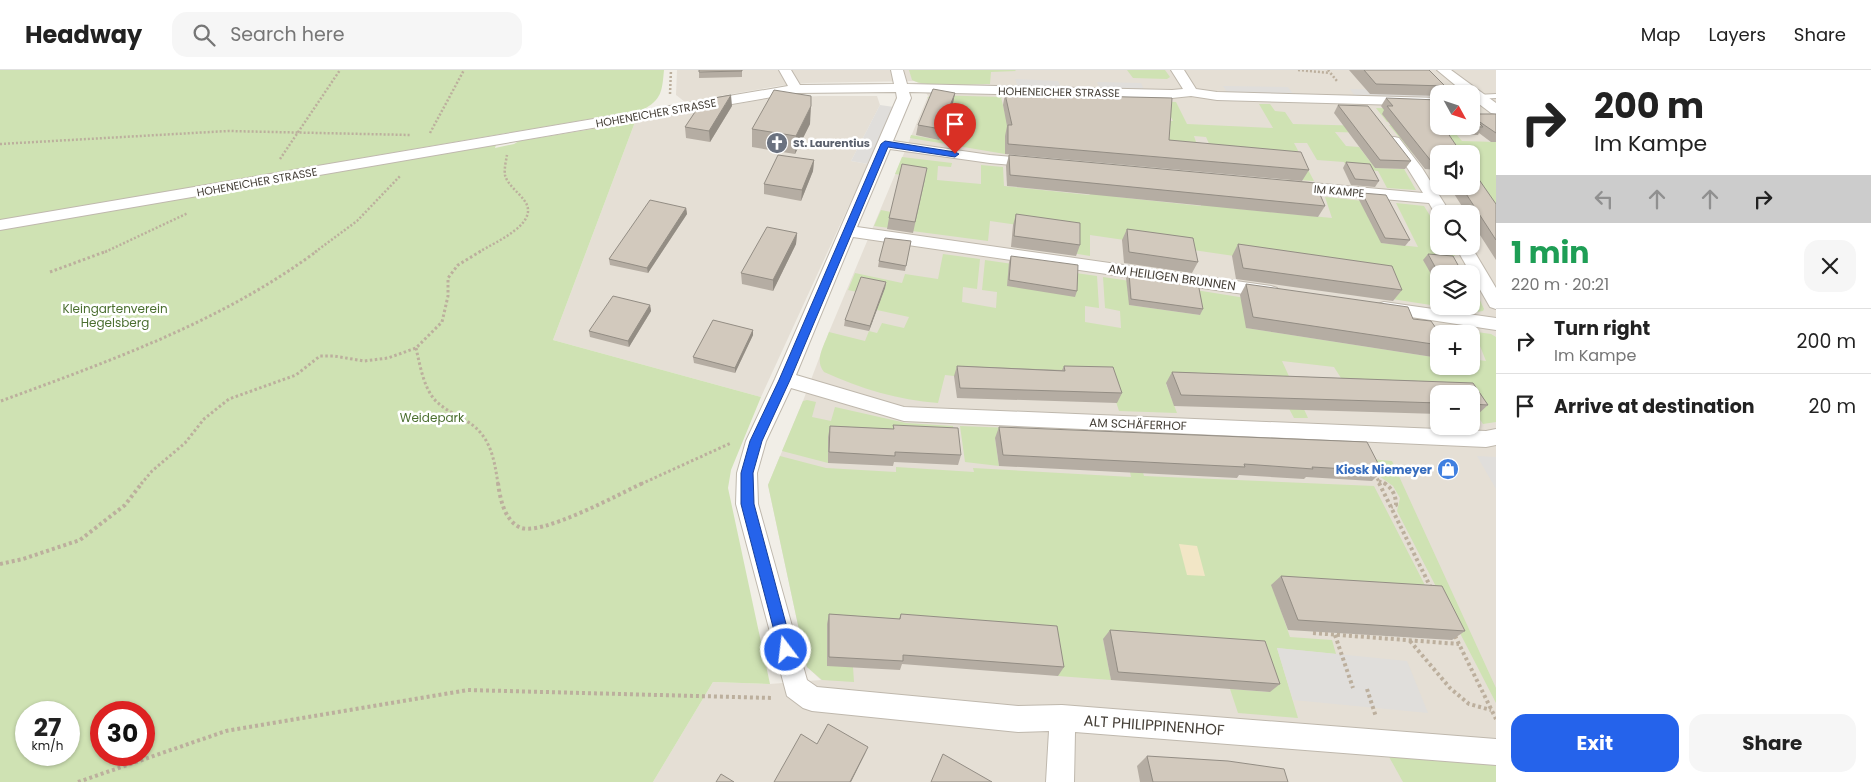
<!DOCTYPE html>
<html lang="en">
<head>
<meta charset="utf-8">
<style>
	body { margin:0; font-family:Poppins,sans-serif; background:#f6f6f6; color:#222; height:100vh; display:flex; flex-direction:column; font-size:19px; white-space:nowrap }
	* { box-sizing:border-box; margin:0 }
	p { font-size:16px; color:#767676 }
	.icon { flex:none; width:28px; height:28px; fill:none; stroke:currentColor; stroke-width:2; stroke-linecap:round; stroke-linejoin:round }
	.map { position:relative; flex:1; overflow:hidden }
	.sheet { display:flex; flex-direction:column; background:#fff; width:375px }
	.sheet>* { flex:none }
	.hud { background:#fff; color:#222; overflow:hidden }
	.needle { width:32px; rotate:130deg }
	.controls { position:absolute; left:1430px; top:15px; display:grid; gap:10px }
	.controls a { display:grid; place-items:center; width:50px; height:50px; border-radius:10px; background:#fff; box-shadow:0 1px 4px #0004; font-size:25px }
	.speed { position:absolute; left:15px; top:631px; display:flex; gap:10px; font-size:25px; font-weight:700; text-align:center }
	.speed>* { display:grid; place-content:center; width:65px; height:65px; border-radius:50%; background:#fff; box-shadow:0 1px 4px #0004; line-height:1 }
	.speed small { font-size:12px; font-weight:400 }
	.speed .limit { border:8px solid #d22; background:#fff; color:#111 }
	.pin { position:absolute; display:grid; place-items:center; width:42px; height:42px; color:#fff; margin:-51px -21px; border-radius:50% 50% 50% 0; rotate:-45deg; box-shadow:0 0 5px #0007 }
	.pin .icon { rotate:45deg }
	.me { position:absolute; width:55px; margin:-28px; rotate:345deg; stroke-linejoin:round; filter:drop-shadow(0 0 4px #0008) }
	.turn { display:flex; align-items:center; gap:18px; height:105px; padding:0 15px; font-size:22px }
	.turn .icon { width:65px; height:65px; stroke-width:2.5 }
	.turn b { display:block; font-size:35px; line-height:42px }
	.lanes { display:flex; align-items:center; height:48px; padding:0 15px; background:#0003; justify-content:center; gap:25px; direction:ltr }
	.lanes .off { opacity:.35 }
	.round { display:grid; place-items:center; flex:none; width:52px; height:52px; border-radius:15px; background:#f6f6f6 }
	.summary { display:flex; align-items:center; justify-content:space-between; height:85px; padding:0 15px }
	h1 { font-size:30px; font-weight:700; line-height:38px; color:#1e9e55 }
	.action { display:flex; gap:10px; margin-top:auto; padding:10px 15px }
	.action a { flex:1; height:58px; border-radius:15px; background:#2563eb; color:#fff; font-size:20px; font-weight:700; line-height:58px; text-align:center }
	.action a+a { background:#f6f6f6; color:#222 }
	ul { padding:0; list-style:none }
	li { display:flex; align-items:center; gap:15px; height:65px; padding:0 15px; border-top:1px solid #e0e0e0 }
	li div { flex:1 }
	li b { display:block; font-size:19px }
	li em { font-style:normal }
	header { display:flex; align-items:center; gap:30px; box-sizing:border-box; height:70px; padding:0 25px; background:#fff; border-bottom:1px solid #e0e0e0 }
	header strong { font-size:24px }
	nav { display:flex; gap:28px; margin-inline-start:auto; font-size:18px }
	.search { width:350px; height:45px; background:#f6f6f6; display:flex; align-items:center; gap:12px; box-sizing:border-box; padding:0 18px; border-radius:15px; color:#767676; font-size:19px }
	main { display:flex; flex:1; min-height:0 }
	.map>svg:first-child { display:block }
	.residential { fill:#e5dfd5; fill-rule:evenodd }
	.green { fill:#cfe2b3; fill-rule:evenodd }
	.sand { fill:#f2e6c6 }
	.parking { fill:#e0dedb }
	.lines { fill:none; stroke-linecap:round; stroke-linejoin:round }
	.service-casing { stroke:#bfb8ad; stroke-width:2 }
	.minor-casing { stroke:#bfb8ad; stroke-width:2 }
	.path-far2 { stroke:#bcaf9d; stroke-width:2.5; stroke-dasharray:2 2; stroke-linecap:butt }
	.path-far1 { stroke:#bcaf9d; stroke-width:3; stroke-dasharray:2.5 2.5; stroke-linecap:butt }
	.path { stroke:#bcaf9d; stroke-width:4; stroke-dasharray:3 3; stroke-linecap:butt }
	.service { fill:#fff; fill-rule:evenodd }
	.minor { fill:#fff; fill-rule:evenodd }
	.wall { fill:#b5ada3 }
	.shaded-wall { fill:#938d84 }
	.building { fill:#d2c9bd; stroke:#938d84 }
	.route { fill:#2563eb; stroke:#184099 }
	.labels { text-anchor:middle; dominant-baseline:central; stroke-width:5; stroke-linejoin:round; paint-order:stroke }
	.far-street-label { font-size:11px; fill:#443e36; stroke:#fff }
	.far-worship-label { font-size:11px; font-weight:bold; fill:#5b616d; stroke:#fff; text-anchor:start }
	.street-label { font-size:12px; fill:#443e36; stroke:#fff }
	.park-label { font-size:12px; fill:#4b6f30; stroke:#fff }
	.shop-label { font-size:12px; font-weight:bold; fill:#366cbe; stroke:#fff; text-anchor:end }
	.near-street-label { font-size:15px; fill:#443e36; stroke:#fff }
</style>
</head>
<body>
<header>
<strong>Headway</strong>
<div class="search"><svg class="icon" aria-label="search" viewBox="0 0 24 24"><circle cx="10" cy="10" r="6"/><path d="M15 15l6 6"/></svg>Search here</div>
<nav><a>Map</a><a>Layers</a><a>Share</a></nav>
</header>
<main>
<div class="map">
<svg width="1496" height="712" viewBox="0 0 1496 712">
	<rect width="100%" height="100%" fill="#f1eee7"/>
	<g class="residential">
		<path d="M677 0H1496V712H653L713 612 770 614 821 610 807 597 768 415 803 331 829 262 928 26 921 14 914 11 807 13 778 16 685 32 676 25ZM1439 24H1471V56H1439ZM1439 84H1471V116H1439ZM1439 144H1471V176H1439ZM1439 204H1471V236H1439ZM1439 264H1471V296H1439ZM1439 324H1471V356H1439Z"/>
		<polygon points="820,26 877,26 880,35 851,91 868,94 761,327 553,270 635,52 765,29"/>
	</g>
	<g class="green">
		<path d="M0 0H664C662 21 662 30 642 40L0 150Z"/>
		<path d="M909 0H1015L1016 1 991 2 990 14C973 14 925 18 912 10Z"/>
		<polygon points="1127,0 1165,0 1170,7 1167,9 1133,8"/>
		<polygon points="932,25 1001,27 1005,44 1173,51 1167,39 1150,31 1176,32 1187,54 1273,58 1259,34 1270,34 1275,41 1285,42 1293,54 1369,56 1374,63 1335,62 1346,76 1359,77 1375,98 1404,99 1416,120 1387,118 1378,101 1347,98 1344,92 1317,90 1307,73 1294,73 1314,111 1285,109 1211,78 1206,67 1194,66 1200,84 1005,66 1005,84 910,68 911,65 939,70 953,33 927,28"/>
		<polygon points="1376,38 1434,39 1439,56 1449,56 1462,71 1496,72 1496,152 1471,115 1471,84 1439,84 1439,87 1414,85 1389,55 1403,55 1401,53 1387,52"/>
		<path d="M635 52 553 270 761 327 731 400 728 418 770 614 713 612 653 712H0V160L496 75 495 78 514 74 519 71ZM26 642H69V685H26ZM101 642H144V685H101Z"/>
		<polygon points="902,87 952,93 951,97 938,96 937,110 981,114 981,95 1003,97 1004,116 1089,125 1114,108 1117,127 1201,136 1196,115 1230,138 1332,148 1325,127 1383,133 1381,173 1418,177 1396,133 1424,136 1439,160 1439,176 1449,176 1455,186 1445,186 1424,190 1439,218 1439,236 1471,236 1471,225 1478,226 1484,239 1483,241 1476,242 1392,229 1248,188 1090,165 1090,186 1066,182 1066,162 990,151 988,171 874,156 881,140 891,142 889,152 925,109 895,104"/>
		<path d="M943 184 980 189 977 219 963 217 962 232 996 238 997 222 982 220 985 190 1097 206 1099 238 1085 236V252L1121 258 1120 241 1105 238 1103 207 1144 213 1129 235 1200 245 1183 218 1258 230 1246 258 1439 288V296H1471V289L1486 291 1478 271 1471 270V264H1458L1456 259 1491 264 1496 267V352L1483 354 1471 336V324L1348 319 1334 297 1282 291 1308 348H1294L1278 318 1166 314 1177 343 1119 341 1108 307 954 306 945 305 938 333C898 330 861 319 824 302 814 290 824 276 829 262L865 271 869 261 877 263 882 253 904 258 909 247 877 240 857 222 848 220 855 203 902 213 905 204 938 209Z"/>
		<polygon points="807,330 816,332 812,347 831,351 835,337 906,353 953,356 954,369 829,367 828,393 782,381 803,331"/>
		<polygon points="960,356 1131,363 1144,406 1374,416 1430,525 1272,515 1290,567 1332,570 1336,584 1277,578 1298,648 1238,643 1230,619 1269,622 1103,569 1111,610 1058,606 1052,565 828,554 827,595 853,597 854,612 822,610 807,597 768,415 780,386 826,398 896,402 896,397 974,402 973,398 1131,407 1130,402 995,368 999,396 965,392"/>
		<polygon points="1370,389 1392,391 1496,618 1496,633 1397,441 1400,428 1393,416 1379,406"/>
		<polygon points="1388,685 1496,694 1496,712 1403,712"/>
	</g>
	<polygon class="sand" points="1179,474 1197,476 1205,506 1187,505"/>
	<g class="parking">
		<polygon points="1015,9 1058,11 1061,18 1018,17"/>
		<polygon points="1097,12 1141,13 1144,20 1100,19"/>
		<polygon points="1223,16 1288,17 1293,24 1227,22"/>
		<polygon points="1350,19 1439,21 1441,24 1439,24 1439,28 1355,26"/>
		<polygon points="880,35 894,37 868,94 851,91"/>
		<polygon points="1477,386 1496,387 1496,419"/>
		<polygon points="1277,578 1407,591 1428,643 1293,630"/>
	</g>
	<g class="lines">
		<g class="service-casing">
			<polygon id="service" points="1496,24 1496,28 1477,29 1474,27 1477,25"/>
		</g>
		<g class="minor-casing">
			<g id="minor">
				<polygon points="779,0 791,0 800,15 894,14 891,0 903,0 907,14 1172,20 1183,19 1171,0 1184,0 1196,19 1217,22 1439,28 1439,36 1217,30 1191,26 1172,28 909,22 911,28 893,71 990,85 1035,89 1040,90 1042,93 1040,96 1035,97 990,93 890,79 857,157 1271,216 1277,218 1280,222 1277,226 1271,228 853,167 796,305 904,337 1486,361 1496,359 1496,375 1486,377 904,351 791,318 766,371 757,403 758,434 807,610 817,617 1018,636 1062,635 1496,669 1496,695 1075,662 1074,712 1046,712 1049,661 1018,662 812,641 803,638 787,626 736,434 737,403 746,371 775,309 897,28 896,22 796,23 0,160 0,150 788,16"/>
				<polygon points="1437,0 1451,0 1496,33 1496,44 1491,43 1471,28 1471,24 1466,24"/>
				<polygon points="1394,67 1399,68 1422,98 1451,144 1439,144 1437,147 1429,133 1290,121 1285,119 1282,116 1285,113 1290,111 1423,123 1408,99 1387,71 1389,68"/>
				<polygon points="1455,176 1471,176 1496,218 1496,239 1490,237"/>
				<polygon points="1384,232 1496,248 1496,260 1378,242 1375,238 1378,234"/>
			</g>
		</g>
		<g class="path-far2">
			<polyline points="1298,0 1330,3"/>
			<polyline points="1328,0 1337,11"/>
			<polyline points="670,24 671,0"/>
			<polyline points="430,63 464,0"/>
			<polyline points="0,74 228,61 411,65"/>
			<polyline points="280,89 340,0"/>
			<polyline points="105,182 188,143"/>
			<polyline points="315,182 357,151 401,105"/>
			<path d="M479 182C495 172 542 153 524 130 518 122 507 114 505 105 504 99 506 91 507 85"/>
		</g>
		<g class="path-far1">
			<polyline points="50,202 107,181"/>
			<path d="M416 278C420 295 423 315 434 329 442 338 453 343 463 349 490 363 494 387 498 414"/>
			<path d="M1 331C112 290 221 252 317 181"/>
			<polyline points="1375,404 1380,414"/>
			<polyline points="1379,411 1386,414"/>
			<polyline points="141,414 152,401 185,373 204,349 229,329 296,305 320,286 334,286 364,291 388,288 416,278 442,252 448,226 448,208 458,195 481,181"/>
			<polyline points="641,414 731,373"/>
		</g>
		<g class="path">
			<path d="M498 413C500 428 504 449 519 457 539 468 621 423 643 413"/>
			<polyline points="1379,413 1431,518"/>
			<path d="M1384 413C1392 418 1396 425 1396 435L1391 437"/>
			<polyline points="0,494 23,489 80,470 125,435 142,413"/>
			<polyline points="1313,563 1459,574"/>
			<polyline points="1335,565 1353,618"/>
			<polyline points="1455,566 1496,649"/>
			<polyline points="1410,571 1450,618 1469,634 1491,640"/>
			<polyline points="1367,619 1376,647"/>
			<polyline points="78,712 226,661 468,620 773,628"/>
		</g>
		<use href="#service" class="service"/>
		<use href="#minor" class="minor"/>
	</g>
	<g class="wall">
		<polygon points="699,0 742,0 742,7 699,8"/>
		<polygon points="1349,0 1429,0 1445,16 1440,24 1439,24 1438,26 1370,24"/>
		<polygon points="955,23 953,33 939,70 916,65 918,55"/>
		<polygon points="1005,24 1169,70 1309,100 1302,111 1005,84 1005,66 1007,56 1003,35"/>
		<polygon points="1386,28 1439,56 1471,56 1471,44 1496,44 1496,72 1491,72 1479,63 1478,65 1448,64 1439,84 1439,100 1425,99 1382,44 1384,40 1381,36"/>
		<polygon points="1338,35 1411,91 1405,99 1375,98 1334,43"/>
		<polygon points="732,36 710,72 686,68 685,57"/>
		<polygon points="810,54 795,84 752,77 752,59"/>
		<polygon points="1009,85 1325,136 1318,147 1007,116 1006,96"/>
		<polygon points="814,90 813,101 801,131 764,124 764,114"/>
		<polygon points="1346,92 1379,111 1375,117 1351,115 1343,98"/>
		<polygon points="925,109 913,163 887,159 889,148"/>
		<polygon points="1449,116 1471,116 1496,134 1496,190 1471,151 1471,144 1467,144"/>
		<polygon points="1362,123 1410,170 1405,176 1381,173 1358,128"/>
		<polygon points="686,138 687,144 648,203 610,195 609,189"/>
		<polygon points="1016,144 1080,175 1076,186 1011,177 1013,155"/>
		<polygon points="1127,159 1198,192 1192,203 1124,193 1122,170"/>
		<polygon points="797,163 796,174 773,221 742,214 741,203"/>
		<polygon points="911,171 905,201 878,197 879,191"/>
		<polygon points="1238,174 1402,220 1393,231 1236,209 1232,186"/>
		<polygon points="1428,184 1439,204 1439,218 1423,190"/>
		<polygon points="1011,186 1077,221 1075,227 1007,216 1009,192"/>
		<polygon points="1129,203 1203,239 1200,245 1129,235 1126,208"/>
		<polygon points="886,212 885,218 869,261 844,256 845,250"/>
		<polygon points="1246,214 1413,249 1439,264 1439,288 1246,258 1240,225"/>
		<polygon points="1471,217 1478,229 1473,235 1471,235"/>
		<polygon points="650,235 651,241 629,277 590,267 589,261"/>
		<polygon points="753,260 753,265 735,303 694,293 693,287"/>
		<polygon points="957,296 1062,300 1064,296 1122,323 1117,333 957,328 954,306"/>
		<polygon points="1172,302 1473,313 1488,335 1477,345 1471,345 1471,324 1439,324 1439,344 1174,336 1166,313"/>
		<polygon points="893,355 961,385 958,395 894,392 893,396 828,393 828,367 830,356 893,359"/>
		<polygon points="999,357 1382,401 1372,411 1306,407 1304,409 1239,405 1237,408 999,396 995,368"/>
		<polygon points="1281,506 1465,561 1452,570 1288,560 1271,515"/>
		<polygon points="829,544 899,549 901,544 1064,597 1058,606 902,594 900,600 827,596 827,554"/>
		<polygon points="1110,560 1280,614 1270,622 1111,610 1103,569"/>
		<polygon points="1147,686 1288,712 1140,712 1137,696"/>
	</g>
	<g class="shaded-wall">
		<polygon points="955,23 953,33 939,70 941,59"/>
		<polygon points="731,25 732,36 710,72 709,61"/>
		<polygon points="811,36 810,54 795,84 796,66"/>
		<polygon points="814,90 813,101 801,131 802,120"/>
		<polygon points="686,138 687,144 648,203 647,198"/>
		<polygon points="797,163 796,174 773,221 773,210"/>
		<polygon points="886,212 885,218 869,261 870,256"/>
		<polygon points="650,235 651,241 629,277 628,271"/>
		<polygon points="753,260 753,265 735,303 735,298"/>
		<polygon points="868,677 865,684 851,712 850,712"/>
	</g>
	<g class="building">
		<polygon points="699,0 742,0 742,1 699,2"/>
		<polygon points="1364,0 1429,0 1445,16 1376,14"/>
		<polygon points="933,19 955,23 941,59 918,55"/>
		<polygon points="774,20 811,26 811,36 796,66 752,59"/>
		<polygon points="1005,24 1172,28 1169,70 1301,82 1309,100 1008,74 1008,55 1012,55"/>
		<polygon points="731,25 709,61 685,57 703,30"/>
		<polygon points="1386,28 1439,30 1439,56 1443,56 1462,84 1439,84 1439,91 1431,91 1387,36 1393,36"/>
		<polygon points="1338,35 1368,36 1411,91 1380,90"/>
		<polygon points="1471,44 1496,44 1496,63 1474,48 1483,57 1463,56 1471,56"/>
		<polygon points="778,85 814,90 802,120 764,114"/>
		<polygon points="1009,85 1315,113 1325,136 1010,105"/>
		<polygon points="1346,92 1370,94 1379,111 1355,109"/>
		<polygon points="902,94 927,98 915,152 889,148"/>
		<polygon points="1471,98 1496,134 1496,170 1461,116 1471,116"/>
		<polygon points="1362,123 1386,125 1410,170 1385,168"/>
		<polygon points="650,130 686,138 647,198 609,189"/>
		<polygon points="1016,144 1080,153 1080,175 1014,166"/>
		<polygon points="767,157 797,163 773,210 741,203"/>
		<polygon points="1127,159 1193,168 1198,192 1129,182"/>
		<polygon points="885,168 911,171 906,196 879,191"/>
		<polygon points="1238,174 1392,196 1402,220 1243,198"/>
		<polygon points="1428,184 1453,186 1463,204 1439,204"/>
		<polygon points="1011,186 1078,195 1077,221 1009,210"/>
		<polygon points="1129,203 1198,213 1203,239 1131,229"/>
		<polygon points="861,207 886,212 870,256 845,250"/>
		<polygon points="1246,214 1408,237 1413,249 1431,251 1440,264 1439,264 1439,275 1253,247"/>
		<polygon points="1471,217 1478,229 1471,228"/>
		<polygon points="613,226 650,235 628,271 589,261"/>
		<polygon points="713,250 753,260 735,298 693,287"/>
		<polygon points="957,296 1065,301 1064,296 1113,297 1122,323 960,318"/>
		<polygon points="1172,302 1473,313 1488,335 1471,334 1471,324 1439,324 1439,333 1181,325"/>
		<polygon points="893,355 958,358 961,385 895,382 895,386 829,382 830,356 894,359"/>
		<polygon points="999,357 1367,372 1382,401 1312,397 1313,399 1244,394 1245,397 1003,385"/>
		<polygon points="1281,506 1442,516 1465,561 1298,550"/>
		<polygon points="829,544 900,549 901,544 1057,556 1064,597 903,585 903,591 829,587"/>
		<polygon points="1110,560 1265,571 1280,614 1118,602"/>
		<polygon points="828,654 868,677 850,712 774,712 801,664 817,674"/>
		<polygon points="943,684 992,712 931,712"/>
		<polygon points="1147,686 1228,691 1284,699 1288,712 1153,712"/>
		<polygon points="721,704 734,712 716,712"/>
	</g>
	<polygon class="route" points="885,71 955,82 959,84 955,87 888,77 790,310 762,371 753,403 754,434 793,580 791,585 786,587 781,585 779,580 741,434 741,403 750,371 779,310 881,74"/>
	<defs>
		<g id="church-disc" transform="scale(1.125)"><circle r="9.5" fill="#6b7280" stroke="#fff"/><path d="M-1.2-6h2.4v3.5h3.3v2.4h-3.3V6h-2.4V-.1h-3.3v-2.4h3.3Z" fill="#fff"/></g>
		<g id="shop-disc" transform="scale(1.125)"><circle r="9.5" fill="#3f7fe0" stroke="#fff"/><path d="M-5-2.5h2.3a2.7 3.5 0 0 1 5.4 0H5L5.5 6h-11ZM-1.5-2.5h3a1.5 2.3 0 0 0-3 0Z" fill="#fff"/></g>
	</defs>
	<g fill-rule="evenodd">
		<use href="#church-disc" x="777" y="73"/>
		<use href="#shop-disc" x="1448" y="399"/>
	</g>
	<g class="labels">
		<g class="far-street-label">
			<text transform="translate(1059 22) rotate(1)">HOHENEICHER STRASSE</text>
			<text transform="translate(656 43) rotate(-10)">HOHENEICHER STRASSE</text>
			<text transform="translate(257 112) rotate(-10)">HOHENEICHER STRASSE</text>
			<text transform="translate(1339 121) rotate(5)">IM KAMPE</text>
		</g>
		<g class="far-worship-label">
			<text x="793" y="73">St. Laurentius</text>
		</g>
		<g class="street-label">
			<text transform="translate(1172 207) rotate(8)">AM HEILIGEN BRUNNEN</text>
			<text transform="translate(1138 354) rotate(2)">AM SCHÄFERHOF</text>
		</g>
		<g class="park-label">
			<text x="115" y="238">Kleingartenverein<tspan x="115" dy="14">Hegelsberg</tspan></text>
			<text x="432" y="347">Weidepark</text>
		</g>
		<g class="shop-label">
			<text x="1432" y="399">Kiosk Niemeyer</text>
		</g>
		<g class="near-street-label">
			<text transform="translate(1154 655) rotate(4)">ALT PHILIPPINENHOF</text>
		</g>
	</g>
</svg>
<div class="controls">
<a><svg class="needle" viewBox="-14 -14 28 28"><path d="M0-13l5 13h-10z" fill="#e53935"/><path d="M0 13l5-13h-10z" fill="#767676"/></svg></a>
<a><svg class="icon" aria-label="sound" viewBox="0 0 24 24"><path d="M4 9h4l5-4v14l-5-4H4zM17 9q2 3 0 6"/></svg></a>
<a><svg class="icon" aria-label="search" viewBox="0 0 24 24"><circle cx="10" cy="10" r="6"/><path d="M15 15l6 6"/></svg></a>
<a><svg class="icon" aria-label="layers" viewBox="0 0 24 24"><path d="M12 4l9 5-9 5-9-5zM3 14l9 5 9-5"/></svg></a>
<a>+</a>
<a>−</a>
</div>
<div class="speed"><div>27<small>km/h</small></div><div class="limit">30</div></div>
<div class="pin" style="left:955px;top:84px;background:#d93025"><svg class="icon" aria-label="arrive" viewBox="0 0 24 24"><path d="M6 21V4h12l-3 4 3 4H6"/></svg></div>
<svg class="me" style="left:786px;top:580px" viewBox="-20 -20 40 40"><circle r="17" fill="#2563eb" stroke="#fff" stroke-width="3"/><path d="M0-11L8 9 0 5-8 9z" fill="#fff"/></svg>
</div>
<section class="sheet">
<div class="hud">
<div class="turn"><svg class="icon" aria-label="right" viewBox="0 0 24 24"><path d="M7 20v-9h11M14 6l5 5-5 5"/></svg><div><b>200 m</b>Im Kampe</div></div>
<div class="lanes"><svg class="icon off" aria-label="left" viewBox="0 0 24 24"><path d="M17 20v-9H6M10 6l-5 5 5 5"/></svg><svg class="icon off" aria-label="ahead" viewBox="0 0 24 24"><path d="M12 20V5M6 11l6-6 6 6"/></svg><svg class="icon off" aria-label="ahead" viewBox="0 0 24 24"><path d="M12 20V5M6 11l6-6 6 6"/></svg><svg class="icon" aria-label="right" viewBox="0 0 24 24"><path d="M7 20v-9h11M14 6l5 5-5 5"/></svg></div>
</div>
<div class="summary"><div><h1>1 min</h1><p>220 m · 20:21</p></div><a class="round"><svg class="icon" aria-label="close" viewBox="0 0 24 24"><path d="M6 6l12 12M18 6L6 18"/></svg></a></div>
<ul>
<li><svg class="icon" aria-label="right" viewBox="0 0 24 24"><path d="M7 20v-9h11M14 6l5 5-5 5"/></svg><div><b>Turn right</b><p>Im Kampe</p></div><em>200 m</em></li>
<li><svg class="icon" aria-label="arrive" viewBox="0 0 24 24"><path d="M6 21V4h12l-3 4 3 4H6"/></svg><div><b>Arrive at destination</b></div><em>20 m</em></li>
</ul>
<div class="action"><a>Exit</a><a>Share</a></div>
</section>
</main>
</body>
</html>
